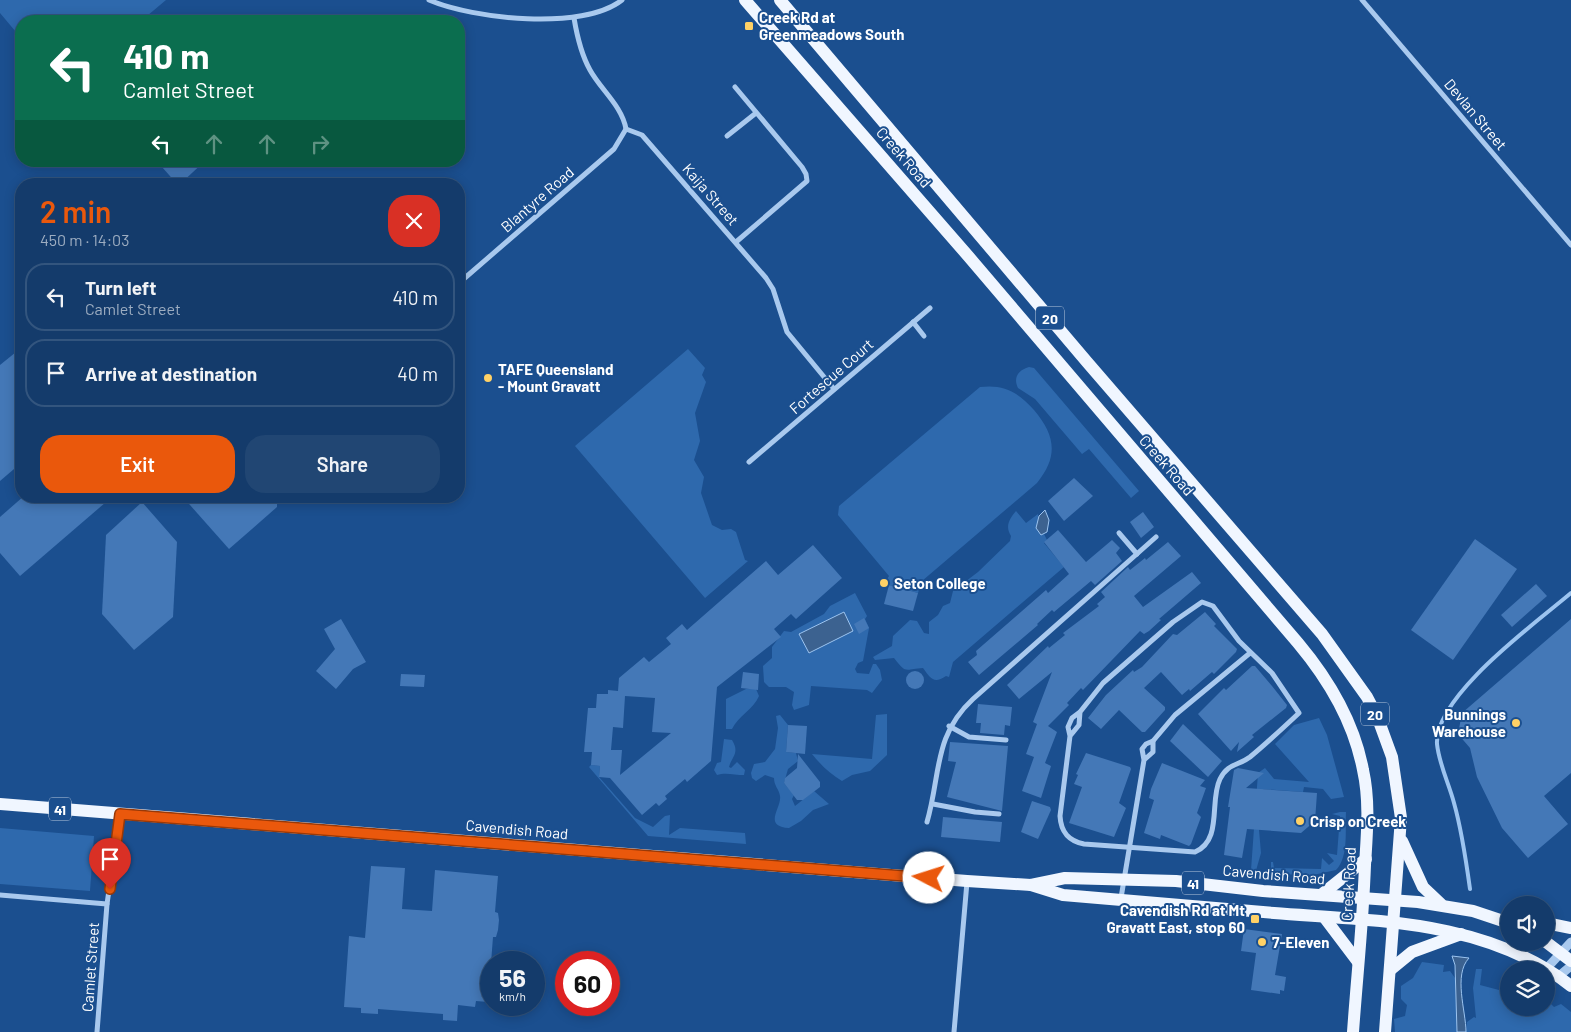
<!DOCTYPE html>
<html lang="en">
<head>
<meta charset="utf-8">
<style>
	body { margin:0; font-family:Barlow,sans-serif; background:#214673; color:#f1f3f6; height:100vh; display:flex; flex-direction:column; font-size:19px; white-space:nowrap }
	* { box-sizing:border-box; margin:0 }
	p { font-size:16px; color:#9dadc1 }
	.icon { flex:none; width:28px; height:28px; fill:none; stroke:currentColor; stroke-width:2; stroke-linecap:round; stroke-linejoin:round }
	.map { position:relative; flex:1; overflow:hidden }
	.drawer { position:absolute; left:15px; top:178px; width:450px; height:325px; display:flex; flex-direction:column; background:#143b6b; border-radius:20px; box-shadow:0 2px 12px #0003,0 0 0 1px #33557e }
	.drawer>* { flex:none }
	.guide { position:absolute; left:15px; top:15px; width:450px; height:152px; border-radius:20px; box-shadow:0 2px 12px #0003,0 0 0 1px #33557e; background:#0b6e4f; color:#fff; overflow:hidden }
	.fabs { position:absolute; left:1500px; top:896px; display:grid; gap:10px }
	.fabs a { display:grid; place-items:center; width:55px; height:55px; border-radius:50%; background:#143b6b; box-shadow:0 2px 12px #0003,0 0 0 1px #33557e; font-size:25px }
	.speed { position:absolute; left:480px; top:951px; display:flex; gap:10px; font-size:25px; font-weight:700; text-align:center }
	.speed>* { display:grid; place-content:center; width:65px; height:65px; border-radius:50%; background:#143b6b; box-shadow:0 2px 12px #0003,0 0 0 1px #33557e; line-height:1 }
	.speed small { font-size:12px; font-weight:400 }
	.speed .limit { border:8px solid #d22; background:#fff; color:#111 }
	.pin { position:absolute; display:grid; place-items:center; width:42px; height:42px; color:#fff; margin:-51px -21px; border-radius:50% 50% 50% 0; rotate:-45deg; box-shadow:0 0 5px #0007 }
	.pin .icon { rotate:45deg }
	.me { position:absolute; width:55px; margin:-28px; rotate:275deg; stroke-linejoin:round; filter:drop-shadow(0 0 4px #0008) }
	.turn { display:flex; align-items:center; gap:18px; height:105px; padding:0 25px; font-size:22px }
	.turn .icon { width:65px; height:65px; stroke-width:2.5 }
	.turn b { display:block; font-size:35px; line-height:42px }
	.lanes { display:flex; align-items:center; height:48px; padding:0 25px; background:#0003; justify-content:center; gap:25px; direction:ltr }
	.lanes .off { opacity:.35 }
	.round { display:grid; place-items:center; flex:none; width:52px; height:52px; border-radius:20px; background:#214673 }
	.summary { display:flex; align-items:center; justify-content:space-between; height:85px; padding:0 25px }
	h1 { font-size:30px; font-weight:600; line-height:38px; color:#ea580c }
	.button { display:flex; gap:10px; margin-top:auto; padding:10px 25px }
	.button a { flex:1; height:58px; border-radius:20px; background:#ea580c; color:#fff; font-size:20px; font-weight:600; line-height:58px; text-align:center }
	.button a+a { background:#214673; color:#f1f3f6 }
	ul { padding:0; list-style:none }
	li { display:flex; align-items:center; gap:15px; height:68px; margin:0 10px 8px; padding:0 15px; border:2px solid #33557e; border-radius:20px }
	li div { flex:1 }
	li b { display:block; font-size:19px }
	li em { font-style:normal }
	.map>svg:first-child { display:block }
	.green { fill:#2e69ad }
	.water { fill:#3c6290; stroke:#9cc4f0 }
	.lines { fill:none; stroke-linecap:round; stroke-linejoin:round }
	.stream { stroke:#9cc4f0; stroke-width:4 }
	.building { fill:#4478b7; fill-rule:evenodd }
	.minor { stroke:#a9c9ee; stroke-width:5 }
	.tertiary { stroke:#a9c9ee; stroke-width:9 }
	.primary { stroke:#f0f6ff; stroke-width:12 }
	.route-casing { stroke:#983908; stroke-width:12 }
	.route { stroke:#ea580c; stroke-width:9 }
	.poi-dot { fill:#ffd166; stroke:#1b4f8f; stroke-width:2 }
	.labels { text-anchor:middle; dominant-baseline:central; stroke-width:4; stroke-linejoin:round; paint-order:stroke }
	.shield { fill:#1b4f8f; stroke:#bbcadd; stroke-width:1 }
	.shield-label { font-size:14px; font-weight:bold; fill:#fff }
	.poi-label { font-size:15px; font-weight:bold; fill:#fff; stroke:#1b4f8f; text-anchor:start }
	.street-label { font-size:15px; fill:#fff; stroke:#1b4f8f }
</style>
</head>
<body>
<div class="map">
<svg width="1571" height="1032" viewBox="0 0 1571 1032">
	<rect width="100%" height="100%" fill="#1b4f8f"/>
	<g class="green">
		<polygon points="0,0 166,0 141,21 21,21 21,38 0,13"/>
		<polygon points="688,349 705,368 702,375 706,382 695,413 700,441 694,460 704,477 701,493 712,525 722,530 731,529 736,532 745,560 748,561 705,598 575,446"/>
		<path d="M1029 367 1034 368 1139 491 1131 498 1089 449 1082 454 1035 399 1018 388C1013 378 1018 370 1029 367Z"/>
		<path d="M980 387C1004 384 1018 392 1034 410 1055 435 1059 456 1037 483L922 581 918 593 889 585 886 581 889 576 838 515 839 506Z"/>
		<path d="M1016 511 1026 523 1038 514 1041 535 1044 534 1047 540 1044 543 1064 567 953 662 949 677 946 676C934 684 931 679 923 668 903 670 906 673 894 658L875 660 873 657 892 646 893 636 910 620 917 621 924 633 929 634V622L938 615 943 606 950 603 953 591 978 572 1010 541 1011 536C1005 527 1009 519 1016 511Z"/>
		<polygon points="855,593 867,616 865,619 869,628 863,661 858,663 855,669 857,673 869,674 873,664 876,664 880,670 882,680 872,693 867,690 811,686 809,705 794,710 792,705 794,692 786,687 769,687 764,682 763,666 772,658 772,647 784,631 791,632 824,614 830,606"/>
		<path d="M746 689H756L759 696C754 709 738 716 732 729H726V699Z"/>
		<path d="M887 714V755L870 771 852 775 842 781C830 774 821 765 812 754L872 759 876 715Z"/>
		<path d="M780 715 788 725 786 752 796 753 798 761 788 769 784 783 794 795 792 799 795 806 814 791 829 804 813 810 801 821 789 828C762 826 782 808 780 796 779 789 774 786 774 778L765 775 756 781 752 778 751 773 754 764 765 762 775 749 778 728 776 716Z"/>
		<polygon points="1319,718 1327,735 1344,797 1331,799 1323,789 1304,787 1303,792 1263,789 1259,830 1261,853 1255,874 1251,870 1258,773 1265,768 1274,779 1309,782 1275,744 1294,725"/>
		<path d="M724 739 732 740C740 753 732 756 729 767L731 768 737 762 745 770 744 775C735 775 725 772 717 775L714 770 717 763 721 762Z"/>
		<polygon points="591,765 600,766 599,777 635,818 653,827 665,816 670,815 669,835 680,828 745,833 746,844 648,836 589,767"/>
		<path d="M1340 812H1346C1345 829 1349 857 1336 870L1313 875 1271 874V862H1273L1274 868 1321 869 1322 858 1329 865 1334 861 1327 853 1337 855 1340 816 1332 814Z"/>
		<polygon points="0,828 94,836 90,891 0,884"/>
		<polygon points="1422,962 1444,965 1443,972 1450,971 1455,978 1457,1032 1395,1032 1394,1019 1405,1016 1407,1005 1401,999 1401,986 1413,978"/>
		<polygon points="1476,969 1482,969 1480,985 1499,990 1509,974 1509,1008 1546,1008 1546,996 1552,998 1550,1003 1554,1007 1561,1004 1571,1012 1571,1032 1466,1032 1467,1022 1474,1017 1476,1018 1473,988"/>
	</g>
	<g class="water">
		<polygon points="1045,510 1049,520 1047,532 1041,535 1036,528 1039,516"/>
		<polygon points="844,612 853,631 809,653 799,634"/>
		<path d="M1452 956 1469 958C1453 975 1466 1011 1466 1032H1457L1455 965Z"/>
	</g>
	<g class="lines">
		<path class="stream" d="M1470 889C1466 860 1462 831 1454 803 1449 784 1439 764 1437 744 1434 696 1537 622 1571 593"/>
	</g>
	<g class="building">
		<polygon points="168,161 205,161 180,184 177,184 162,167"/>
		<polygon points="21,348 21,463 0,481 0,365"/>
		<polygon points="1074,478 1093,496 1064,521 1048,501"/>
		<polygon points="24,496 113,496 20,576 0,553 0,517"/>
		<polygon points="182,496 277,496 277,507 229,549"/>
		<polygon points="142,502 177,542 173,617 134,650 102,614 106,535"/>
		<polygon points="1143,512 1154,527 1141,538 1130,522"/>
		<polygon points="1058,530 1086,562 1112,540 1120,548 1116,553 1122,561 1095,585 1091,581 1054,612 1052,610 1037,624 1038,625 979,675 968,662 977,655 976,651 1046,590 1048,593 1069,574 1044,542"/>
		<polygon points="1475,539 1517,569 1453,660 1411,630"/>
		<polygon points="1168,542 1181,556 1134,596 1143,607 1192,572 1201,583 1159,619 1161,620 1149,631 1144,634 1140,631 1083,690 1081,688 1067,703 1069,705 1048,726 1057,732 1045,763 1051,766 1041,798 1022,791 1034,757 1026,754 1037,724 1033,722 1052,672 1019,699 1007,685 1048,646 1049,648 1065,635 1063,633 1099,606 1097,604 1105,597 1101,592 1128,567 1130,570 1145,558 1146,560"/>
		<path d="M813 545 842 578 796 619 791 614 774 629 781 637 717 687 711 761 687 782 685 779 665 796 667 799 659 806 656 803 642 815 610 778 599 777 600 766 591 765 592 752H584L588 708H596L597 694H608V690L618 691 619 678 644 657 649 662 671 644 666 638 682 624 687 630 766 561 778 575ZM625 696 655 698 652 732 671 733 620 775 622 750H611L613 727 623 728Z"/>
		<polygon points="1536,584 1547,596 1512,627 1501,615"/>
		<polygon points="889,585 918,593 913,611 884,604"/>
		<polygon points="1205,612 1216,624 1214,626 1237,649 1236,652 1214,674 1212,672 1190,691 1189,689 1182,695 1161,672 1144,688 1165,707 1165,710 1145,732 1142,732 1119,710 1101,729 1088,718 1106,695 1133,670 1134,672 1142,667 1173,634 1177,635"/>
		<polygon points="864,618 869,628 859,634 854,624"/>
		<polygon points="341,619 366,662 353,669 336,689 316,671 335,649 324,629"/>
		<polygon points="1571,619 1571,773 1544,796 1568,824 1528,858 1502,828 1477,777 1470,748 1458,734 1462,713"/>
		<polygon points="1252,666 1255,666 1272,686 1287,705 1286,708 1252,735 1254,737 1237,752 1239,742 1231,751 1198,714 1224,688 1226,690"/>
		<circle cx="915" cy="680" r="9"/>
		<polygon points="743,672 759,674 758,690 741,688"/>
		<polygon points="401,674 425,675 424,687 400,686"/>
		<polygon points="978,704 1012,707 1010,726 1005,725 1004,735 980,733 981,723 976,723"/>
		<polygon points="1183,724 1222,761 1208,777 1170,741"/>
		<polygon points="788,725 807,726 805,754 786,752"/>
		<polygon points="950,742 1008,746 1002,811 947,797 956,762 948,761"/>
		<polygon points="1086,753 1130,767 1131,769 1119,803 1126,808 1114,837 1069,823 1082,787 1074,784 1078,775 1076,774"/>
		<polygon points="798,754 820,782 820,787 803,800 797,800 784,783 785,778 797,768"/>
		<polygon points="1162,763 1205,780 1200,786 1206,788 1197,813 1201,817 1191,844 1189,846 1161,835 1160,839 1144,833 1154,800 1149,798 1151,789"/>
		<polygon points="1238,768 1264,773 1246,788 1317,793 1315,821 1301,833 1247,829 1242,858 1224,855 1230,807 1228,807 1234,770"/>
		<polygon points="1032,801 1050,807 1051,810 1038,839 1021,832"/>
		<polygon points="943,817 1002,822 1000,842 941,837"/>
		<polygon points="371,866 405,868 402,909 432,911 435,870 498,876 495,912 498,913 499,920 498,930 496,937 493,937 488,1002 476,1001 475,1007 458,1005 457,1021 443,1020 443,1014 378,1009 378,1014 361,1013 361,1008 344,1007 349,936 365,938"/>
		<polygon points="1244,929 1282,934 1275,975 1286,977 1284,991 1280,990 1280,994 1251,990 1256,953 1241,951"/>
	</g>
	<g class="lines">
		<g class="minor">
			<path d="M429 0C473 19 583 31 622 0"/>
			<polyline points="1362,0 1571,245"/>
			<path d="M574 18C577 36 581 54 590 70 601 90 622 106 626 129L642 135 766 278 773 289 787 332 834 389"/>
			<polyline points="735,87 802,167 806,174 807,181 736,242"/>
			<polyline points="727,136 756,113"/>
			<polyline points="459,283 614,149 626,129"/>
			<polyline points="913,322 924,336"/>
			<polyline points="749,462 930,308"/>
			<polyline points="1119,533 1137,554"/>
			<polyline points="949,726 969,737 1006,740"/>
			<path d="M1070 736 1060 816C1061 833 1069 841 1084 844L1195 852C1223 840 1209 801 1220 779 1228 763 1238 766 1250 757 1267 743 1283 728 1299 713L1272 673 1239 641 1213 606 1202 602 1173 622 1103 683 1080 712 1072 718 1068 727 1070 736 1079 725 1080 712"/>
			<polyline points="1153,741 1175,715 1250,653"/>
			<polyline points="933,804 975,812 999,814"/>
			<path d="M927 822C941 774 933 736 973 699L1156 537"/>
			<polyline points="0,895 107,904"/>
			<polyline points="1121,898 1144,760 1142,749 1146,744 1153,741 1153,752 1144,760"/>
			<polyline points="97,1032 107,904 120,814"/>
			<polyline points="954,1032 967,882"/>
		</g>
		<g class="tertiary">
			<polyline points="1546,969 1571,942"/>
			<polyline points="1559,976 1571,966"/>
		</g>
		<g class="primary">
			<path d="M745 0 969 257 1298 643C1329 680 1354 722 1363 770 1370 801 1367 833 1365 865 1363 921 1357 976 1353 1032"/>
			<polyline points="780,0 1087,362 1322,634 1367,697 1377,716 1392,757 1401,818 1385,1032"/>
			<polyline points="0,804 967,881 1031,885 1065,878 1176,881 1263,891 1418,902 1473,911 1509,923"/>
			<polyline points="1402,841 1423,887 1441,904"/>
			<path d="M1031 885 1063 895C1133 901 1204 907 1274 913 1376 921 1487 920 1571 986"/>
			<polyline points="1321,895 1366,859"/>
			<polyline points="1324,917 1358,962"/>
			<polyline points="1546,923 1571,928"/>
			<polyline points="1546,942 1571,961"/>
			<polyline points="1390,970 1412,952 1461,934"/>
		</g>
	</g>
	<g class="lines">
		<g class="route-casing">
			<polyline id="route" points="110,889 120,814 929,878"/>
		</g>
		<use href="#route" class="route"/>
	</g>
	<g class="poi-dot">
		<rect x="744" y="21" width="10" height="10" rx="2.5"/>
		<circle cx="488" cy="378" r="5"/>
		<circle cx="884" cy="583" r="5"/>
		<circle cx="1516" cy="723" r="5"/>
		<circle cx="1300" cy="821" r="5"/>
		<rect x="1250" y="914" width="10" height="10" rx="2.5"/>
		<circle cx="1262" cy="942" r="5"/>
	</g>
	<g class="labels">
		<g class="shield">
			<rect x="1036" y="306.5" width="28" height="23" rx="4"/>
			<rect x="1361" y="702.5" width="28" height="23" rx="4"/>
			<rect x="49" y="797.5" width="22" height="23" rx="4"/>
			<rect x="1182" y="871.5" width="22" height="23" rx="4"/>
		</g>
		<g class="shield-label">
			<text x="1050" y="318">20</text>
			<text x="1375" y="714">20</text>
			<text x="60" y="809">41</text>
			<text x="1193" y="883">41</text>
		</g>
		<g class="poi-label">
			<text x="759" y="17">Creek Rd at<tspan x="759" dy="17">Greenmeadows South</tspan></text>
			<text x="498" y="369">TAFE Queensland<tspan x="498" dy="17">- Mount Gravatt</tspan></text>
			<text x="894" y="583">Seton College</text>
			<text x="1506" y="714" text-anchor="end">Bunnings<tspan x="1506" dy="17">Warehouse</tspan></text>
			<text x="1310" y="821">Crisp on Creek</text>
			<text x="1245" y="910" text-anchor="end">Cavendish Rd at Mt<tspan x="1245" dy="17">Gravatt East, stop 60</tspan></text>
			<text x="1272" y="942">7-Eleven</text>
		</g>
		<g class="street-label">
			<text transform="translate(1476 114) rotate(50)">Devlan Street</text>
			<text transform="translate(904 157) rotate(49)">Creek Road</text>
			<text transform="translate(711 194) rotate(49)">Kaija Street</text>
			<text transform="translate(537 199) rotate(-41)">Blantyre Road</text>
			<text transform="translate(831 376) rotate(-41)">Fortescue Court</text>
			<text transform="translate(1167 465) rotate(49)">Creek Road</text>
			<text transform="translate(517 829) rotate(5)">Cavendish Road</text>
			<text transform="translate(1274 874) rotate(5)">Cavendish Road</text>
			<text transform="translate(1348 884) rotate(-87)">Creek Road</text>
			<text transform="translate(90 967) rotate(-86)">Camlet Street</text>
		</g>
	</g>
</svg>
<div class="fabs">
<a><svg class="icon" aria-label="sound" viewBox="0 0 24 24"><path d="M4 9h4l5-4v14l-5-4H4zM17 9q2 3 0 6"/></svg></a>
<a><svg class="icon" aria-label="layers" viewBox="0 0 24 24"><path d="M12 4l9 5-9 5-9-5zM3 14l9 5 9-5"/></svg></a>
</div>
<div class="speed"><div>56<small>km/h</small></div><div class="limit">60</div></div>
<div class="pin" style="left:110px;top:889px;background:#d93025"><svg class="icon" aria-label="arrive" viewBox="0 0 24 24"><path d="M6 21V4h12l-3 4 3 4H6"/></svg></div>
<svg class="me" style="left:929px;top:878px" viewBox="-20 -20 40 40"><circle r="19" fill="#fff"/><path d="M0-13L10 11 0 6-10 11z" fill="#ea580c"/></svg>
<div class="guide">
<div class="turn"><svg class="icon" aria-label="left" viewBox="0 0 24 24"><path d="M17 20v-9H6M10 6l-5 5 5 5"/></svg><div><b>410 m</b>Camlet Street</div></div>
<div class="lanes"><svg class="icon" aria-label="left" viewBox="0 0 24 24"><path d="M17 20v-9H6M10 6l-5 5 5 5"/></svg><svg class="icon off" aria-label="ahead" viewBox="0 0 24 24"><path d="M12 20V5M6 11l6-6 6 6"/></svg><svg class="icon off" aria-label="ahead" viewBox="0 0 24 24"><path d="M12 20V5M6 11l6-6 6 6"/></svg><svg class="icon off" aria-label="right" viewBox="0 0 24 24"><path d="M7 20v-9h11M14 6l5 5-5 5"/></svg></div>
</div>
<section class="drawer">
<div class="summary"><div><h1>2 min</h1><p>450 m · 14:03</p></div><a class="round" style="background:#d93025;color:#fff"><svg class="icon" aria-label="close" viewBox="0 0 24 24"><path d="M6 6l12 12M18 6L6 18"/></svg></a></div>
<ul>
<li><svg class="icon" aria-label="left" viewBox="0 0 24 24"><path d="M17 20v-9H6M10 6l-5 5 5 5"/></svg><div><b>Turn left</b><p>Camlet Street</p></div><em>410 m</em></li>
<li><svg class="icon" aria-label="arrive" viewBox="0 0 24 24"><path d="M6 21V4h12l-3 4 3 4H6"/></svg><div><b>Arrive at destination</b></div><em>40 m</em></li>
</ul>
<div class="button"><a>Exit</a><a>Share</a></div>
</section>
</div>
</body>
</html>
